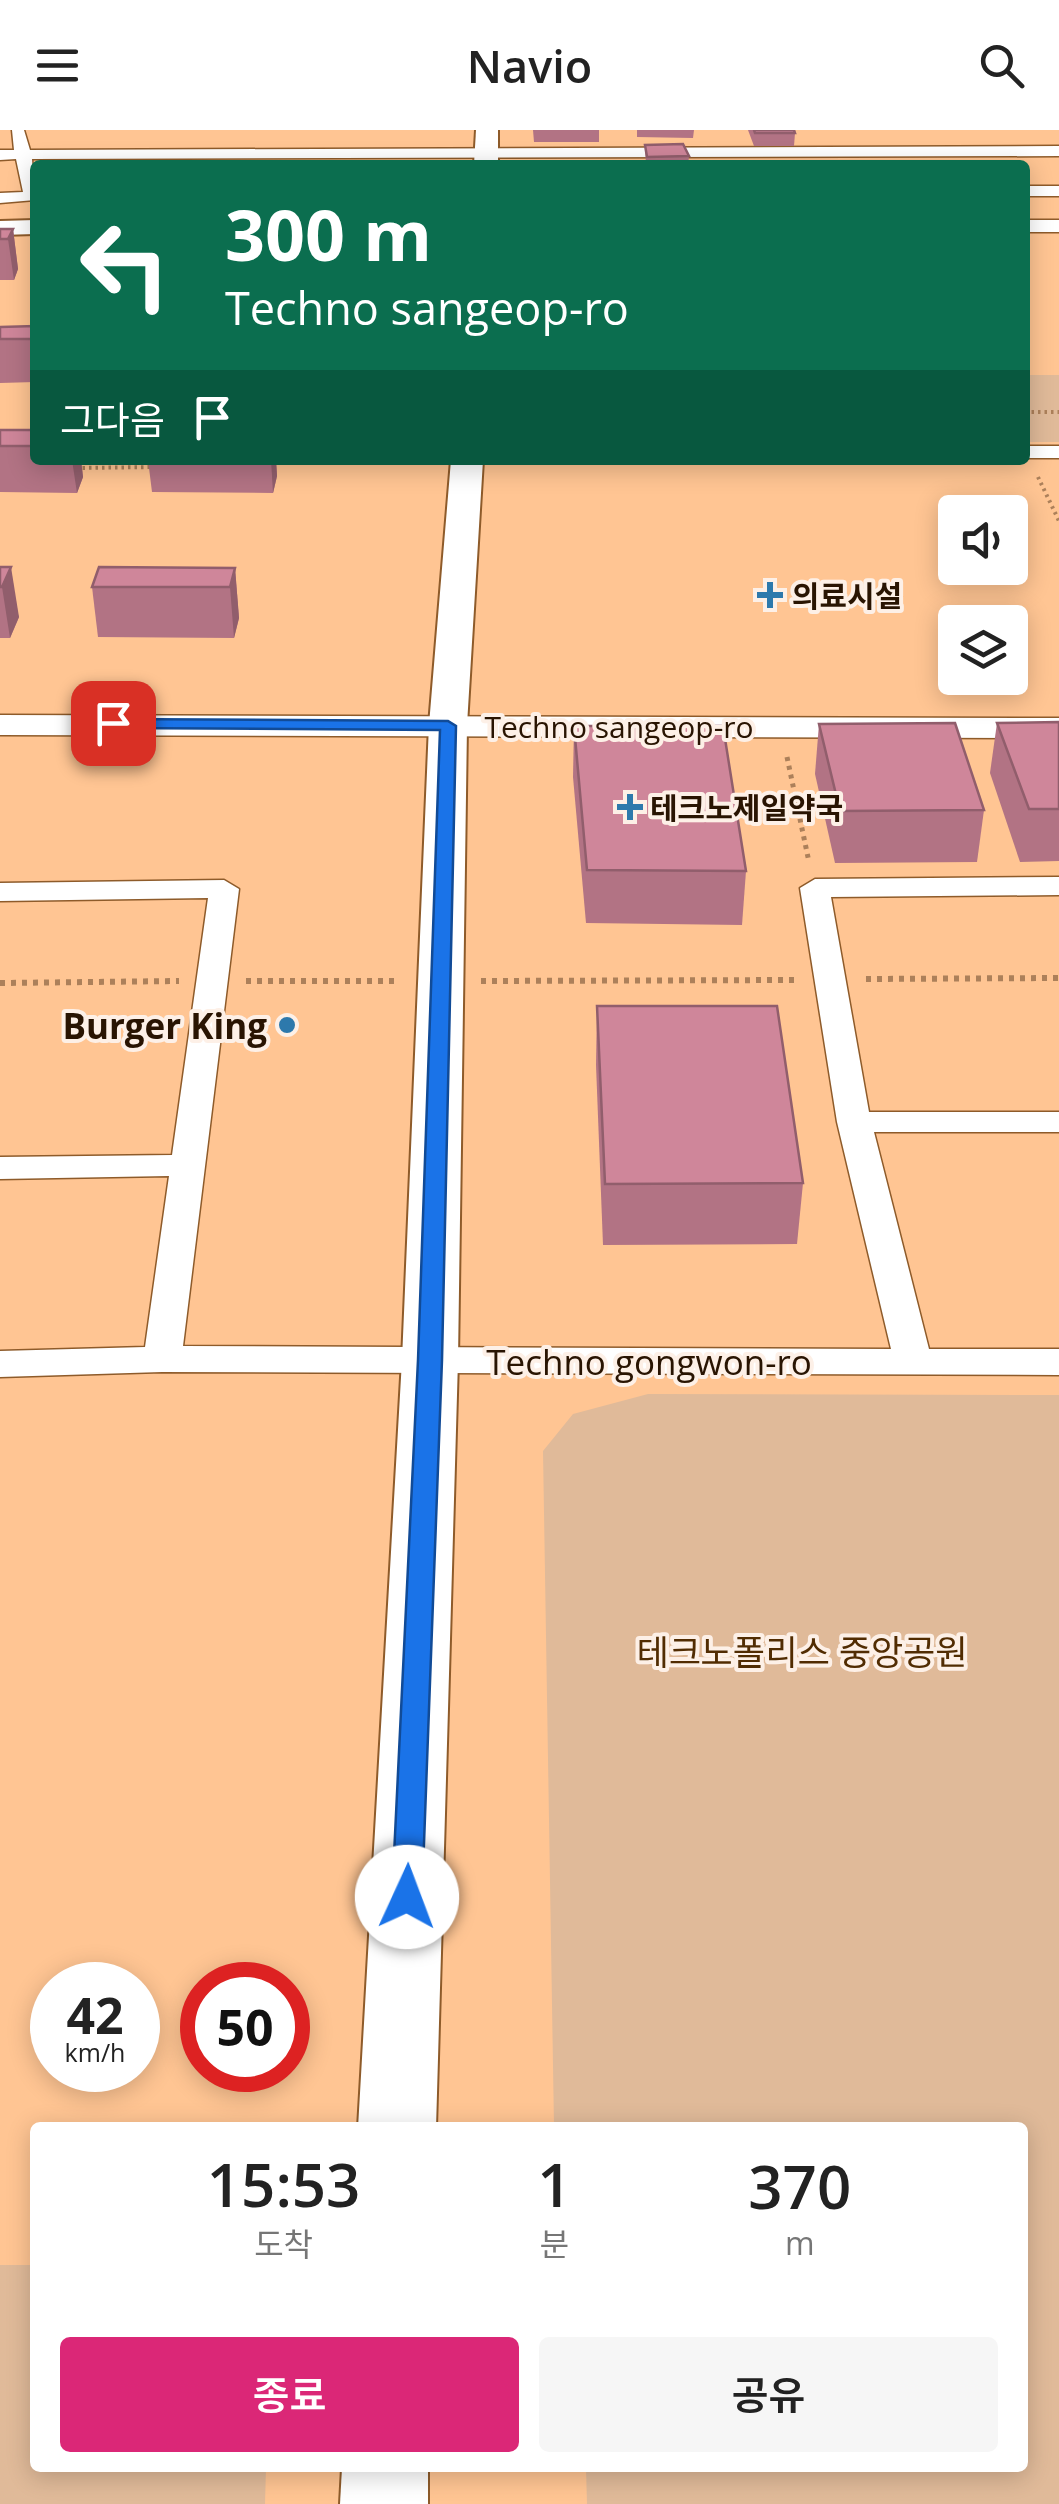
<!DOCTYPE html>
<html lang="ko">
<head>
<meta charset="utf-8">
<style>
	body { margin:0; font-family:"Open Sans","Noto Sans KR",sans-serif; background:#f6f6f6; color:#222; height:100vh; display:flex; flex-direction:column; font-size:38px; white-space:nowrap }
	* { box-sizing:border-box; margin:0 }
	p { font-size:32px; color:#767676 }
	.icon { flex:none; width:55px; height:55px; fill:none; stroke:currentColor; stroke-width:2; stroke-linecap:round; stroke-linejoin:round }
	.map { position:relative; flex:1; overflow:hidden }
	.side { position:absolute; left:30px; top:1992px; width:998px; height:350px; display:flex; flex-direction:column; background:#fff; border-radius:10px; box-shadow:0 5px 25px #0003 }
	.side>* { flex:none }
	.top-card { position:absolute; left:30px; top:30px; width:1000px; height:305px; border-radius:10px; box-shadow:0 5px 25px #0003; background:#0b6e4f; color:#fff; overflow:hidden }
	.tools { position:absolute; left:938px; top:365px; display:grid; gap:20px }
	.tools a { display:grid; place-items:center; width:90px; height:90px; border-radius:10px; background:#fff; box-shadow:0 5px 25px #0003; font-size:50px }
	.speed { position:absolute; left:30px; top:1832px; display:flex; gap:20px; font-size:50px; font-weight:700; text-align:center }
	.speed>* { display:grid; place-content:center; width:130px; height:130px; border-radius:50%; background:#fff; box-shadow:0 5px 25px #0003; line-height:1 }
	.speed small { font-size:25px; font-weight:400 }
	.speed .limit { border:15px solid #d22; background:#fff; color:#111 }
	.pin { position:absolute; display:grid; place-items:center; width:85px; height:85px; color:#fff; margin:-42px; border-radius:20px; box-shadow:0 5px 15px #0006 }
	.me { position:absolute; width:110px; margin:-55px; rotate:2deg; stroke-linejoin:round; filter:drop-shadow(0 0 8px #0008) }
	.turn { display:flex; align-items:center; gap:35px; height:210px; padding:0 30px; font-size:45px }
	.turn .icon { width:130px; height:130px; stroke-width:2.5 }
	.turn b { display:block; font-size:70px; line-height:85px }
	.then { display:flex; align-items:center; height:95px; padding:0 30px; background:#0003; gap:20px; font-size:38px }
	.eta { display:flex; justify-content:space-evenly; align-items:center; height:170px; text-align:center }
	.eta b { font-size:60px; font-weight:600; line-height:70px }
	.action { display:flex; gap:20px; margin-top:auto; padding:20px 30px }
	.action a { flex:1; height:115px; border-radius:10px; background:#db2777; color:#fff; font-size:40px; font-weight:600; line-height:115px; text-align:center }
	.action a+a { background:#f6f6f6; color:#222 }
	header { display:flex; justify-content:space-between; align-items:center; height:130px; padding:0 30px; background:#fff; font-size:45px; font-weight:600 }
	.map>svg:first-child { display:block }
	.green { fill:#e0ba99 }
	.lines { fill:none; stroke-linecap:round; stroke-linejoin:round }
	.minor-casing { stroke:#8e5b2a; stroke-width:3 }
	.tertiary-casing { stroke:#8e5b2a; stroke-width:3 }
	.secondary-casing { stroke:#8e5b2a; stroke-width:4 }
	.path-far2 { stroke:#ac805a; stroke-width:4; stroke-dasharray:2.5 4; stroke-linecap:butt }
	.path-far1 { stroke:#ac805a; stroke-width:5; stroke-dasharray:4 5; stroke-linecap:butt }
	.path { stroke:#ac805a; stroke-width:6; stroke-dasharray:5 6; stroke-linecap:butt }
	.minor { fill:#fff; fill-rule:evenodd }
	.tertiary { fill:#fff; fill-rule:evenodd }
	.secondary { fill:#fff; fill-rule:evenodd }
	.wall { fill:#b27384 }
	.shaded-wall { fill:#915e6c }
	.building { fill:#cf869a; stroke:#915e6c; stroke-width:2.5 }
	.route { fill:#1a73e8; stroke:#114b97; stroke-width:2.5 }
	.poi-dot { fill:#2d79ac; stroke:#fdf0e7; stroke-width:4 }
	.labels { text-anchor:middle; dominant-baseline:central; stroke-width:8; stroke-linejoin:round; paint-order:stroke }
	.far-poi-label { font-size:30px; font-weight:bold; fill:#291402; stroke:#fdf0e7; text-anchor:start }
	.far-street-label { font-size:30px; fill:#291402; stroke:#fdf0e7 }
	.poi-label { font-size:35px; font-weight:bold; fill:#291402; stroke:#fdf0e7; text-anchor:end }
	.street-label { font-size:35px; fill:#291402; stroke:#fdf0e7 }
	.park-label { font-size:35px; fill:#512c02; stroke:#fdf0e7 }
</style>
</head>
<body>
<header><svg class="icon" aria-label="menu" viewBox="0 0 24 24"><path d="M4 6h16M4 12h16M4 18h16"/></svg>Navio<svg class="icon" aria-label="search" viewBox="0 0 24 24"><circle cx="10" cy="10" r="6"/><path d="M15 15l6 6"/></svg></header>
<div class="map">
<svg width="1059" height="2374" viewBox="0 0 1059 2374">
	<rect width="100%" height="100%" fill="#ffc593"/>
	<g class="green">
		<rect x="1025" y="245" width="34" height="67"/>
		<polygon points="648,1264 1059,1265 1059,2374 587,2374 586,2338 1022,2338 1022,1998 554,1997 543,1321 573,1284"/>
		<polygon points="0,2135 35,2135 35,2338 266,2338 265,2374 0,2374"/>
	</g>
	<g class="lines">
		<g class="minor-casing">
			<g id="minor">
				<polygon points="12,0 24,0 30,20 1059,16 1059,26 32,29 35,70 0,73 0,63 23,62 16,29 0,30 0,20 14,20"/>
				<rect x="1025" y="56" width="34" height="10"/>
				<rect x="1025" y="316" width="34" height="12"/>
				<polygon points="1059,747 1059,765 831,767 869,982 1059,982 1059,1002 874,1002 929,1219 1059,1219 1059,1245 162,1242 0,1247 0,1221 145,1217 169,1046 0,1049 0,1027 172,1025 208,768 0,771 0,753 224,750 239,759 183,1216 891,1219 837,992 800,758 815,749"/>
			</g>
		</g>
		<g class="tertiary-casing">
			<g id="tertiary">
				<rect x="1025" y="90" width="34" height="12"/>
				<polygon points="0,585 1059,588 1059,608 0,605"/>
			</g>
		</g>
		<g class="secondary-casing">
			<g id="secondary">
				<polygon points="476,0 498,0 498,35 474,35"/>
				<polygon points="35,90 35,104 0,105 0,91"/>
				<polygon points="451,330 483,330 467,595 458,1230 436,1998 358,1998 402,1230 429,595"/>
				<polygon points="342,2338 428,2338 428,2374 340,2374"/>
			</g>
		</g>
		<g class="path-far2">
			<polyline points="1025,282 1059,282"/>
			<polyline points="271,332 323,330"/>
			<polyline points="76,338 154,337"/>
			<polyline points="1038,347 1059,391"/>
		</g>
		<polyline class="path-far1" points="787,627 809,732"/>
		<g class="path">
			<polyline points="866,849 1059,848"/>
			<polyline points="246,851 399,851"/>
			<polyline points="481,851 794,850"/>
			<polyline points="0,853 179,851"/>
		</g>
		<use href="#minor" class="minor"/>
		<use href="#tertiary" class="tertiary"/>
		<use href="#secondary" class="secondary"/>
	</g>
	<g class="wall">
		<polygon points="533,0 599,0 599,12 534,12"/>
		<polygon points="637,0 694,0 693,8 637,7"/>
		<polygon points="748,0 794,0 795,3 794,16 754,16"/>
		<polygon points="645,15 689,26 688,35 646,35"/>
		<polygon points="0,99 13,99 18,139 14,150 0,150"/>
		<polygon points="35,196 35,252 0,253 0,197"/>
		<polygon points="0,300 35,300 35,330 81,330 83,347 77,363 0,362"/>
		<polygon points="148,330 276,330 277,346 273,363 152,362"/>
		<polygon points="0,437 19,487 10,508 0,508"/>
		<polygon points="235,438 239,488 234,508 98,507 92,457"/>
		<polygon points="1059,592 1059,731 1020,732 990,643 997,593"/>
		<polygon points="819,594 984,680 977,732 835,733 815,644"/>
		<polygon points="574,596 746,741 742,795 586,793 573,647"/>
		<polygon points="597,876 803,1053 797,1114 603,1115 596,935"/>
	</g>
	<g class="shaded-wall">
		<polygon points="13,99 18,139 14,150 8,109"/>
		<polygon points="72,330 81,330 83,347 77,363"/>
		<polygon points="271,330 276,330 277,346 273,363"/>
		<polygon points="11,437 19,487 10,508 2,457"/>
		<polygon points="235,438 239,488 234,508 230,457"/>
	</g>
	<g class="building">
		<polygon points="754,0 794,0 795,3 755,3"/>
		<polygon points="683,14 689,26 647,27 645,15"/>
		<polygon points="0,99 13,99 8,109 0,109"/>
		<polygon points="35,196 33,209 0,209 0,197"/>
		<rect x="0" y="300" width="35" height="16"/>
		<polygon points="0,437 11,437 2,457 0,457"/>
		<polygon points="99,437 235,438 230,457 92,457"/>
		<polygon points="1059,592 1059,679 1029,679 997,593"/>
		<polygon points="955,593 984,680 840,681 819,594"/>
		<polygon points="574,596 723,596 746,741 587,740"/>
		<polygon points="597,876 777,876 803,1053 605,1054"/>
	</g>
	<polygon class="route" points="107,589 448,591 456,596 442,1230 422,1767 417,1776 407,1780 397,1776 392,1767 418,1230 440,600 113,598 107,596"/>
	<g class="poi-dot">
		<path d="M765 450h10v10h10v10h-10v10h-10v-10h-10v-10h10z"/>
		<path d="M625 662h10v10h10v10h-10v10h-10v-10h-10v-10h10z"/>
		<circle cx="287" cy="895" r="10"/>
	</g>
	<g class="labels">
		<g class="far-poi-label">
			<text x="792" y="465">의료시설</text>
			<text x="650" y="677">테크노제일약국</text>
		</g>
		<g class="far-street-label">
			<text x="619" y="596">Techno sangeop-ro</text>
		</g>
		<g class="poi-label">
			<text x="267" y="895">Burger King</text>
		</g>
		<g class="street-label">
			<text x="649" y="1231">Techno gongwon-ro</text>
		</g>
		<g class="park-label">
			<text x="802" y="1521">테크노폴리스 중앙공원</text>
		</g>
	</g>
</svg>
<div class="tools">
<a><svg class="icon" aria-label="sound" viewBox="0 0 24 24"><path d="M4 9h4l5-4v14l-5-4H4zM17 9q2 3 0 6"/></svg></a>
<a><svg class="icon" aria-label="layers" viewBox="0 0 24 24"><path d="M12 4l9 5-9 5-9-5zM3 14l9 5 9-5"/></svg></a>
</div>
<div class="speed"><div>42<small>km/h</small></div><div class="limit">50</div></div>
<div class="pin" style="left:113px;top:593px;background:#d93025"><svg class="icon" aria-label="arrive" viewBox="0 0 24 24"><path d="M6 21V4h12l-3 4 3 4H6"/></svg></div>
<svg class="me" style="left:407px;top:1767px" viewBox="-20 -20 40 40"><circle r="19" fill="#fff"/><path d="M0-13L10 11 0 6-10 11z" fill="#1a73e8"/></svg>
<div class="top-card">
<div class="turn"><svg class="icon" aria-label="left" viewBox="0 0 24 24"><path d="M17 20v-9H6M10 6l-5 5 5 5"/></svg><div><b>300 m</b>Techno sangeop-ro</div></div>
<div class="then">그다음<svg class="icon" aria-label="arrive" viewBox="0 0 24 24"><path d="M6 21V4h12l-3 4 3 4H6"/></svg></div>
</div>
<section class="side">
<div class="eta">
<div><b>15:53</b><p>도착</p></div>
<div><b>1</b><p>분</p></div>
<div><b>370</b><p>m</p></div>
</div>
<div class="action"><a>종료</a><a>공유</a></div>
</section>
</div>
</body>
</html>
